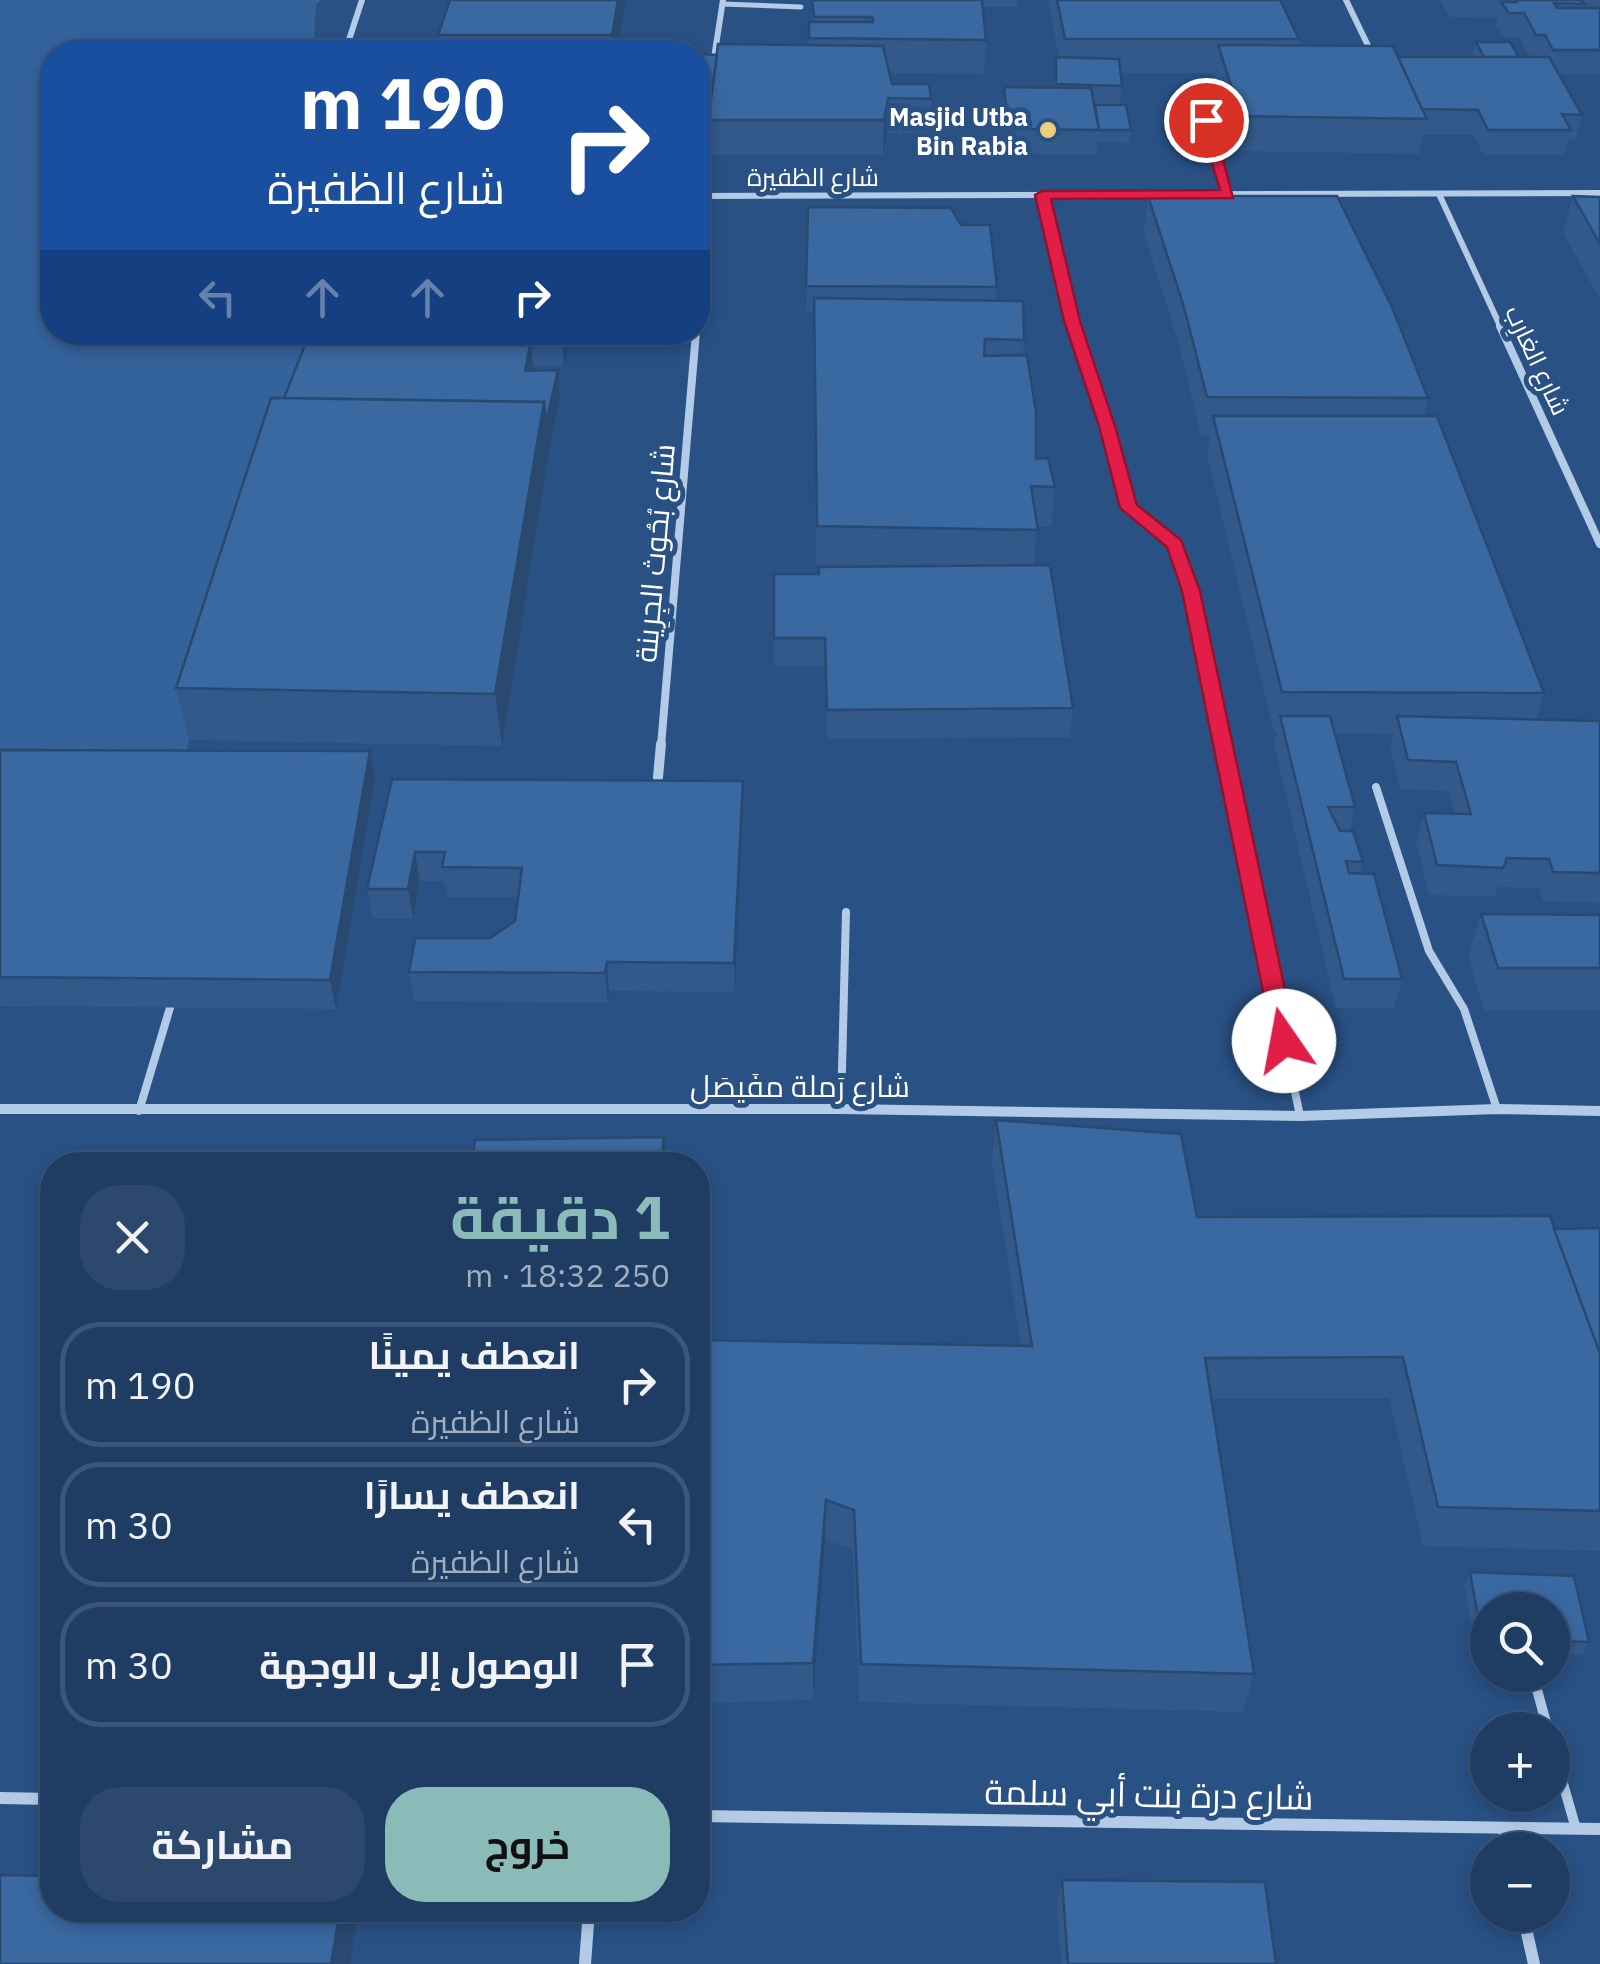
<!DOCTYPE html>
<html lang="ar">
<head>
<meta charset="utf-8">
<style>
	body { margin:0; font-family:"IBM Plex Sans",Cairo,sans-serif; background:#2c486c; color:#f1f3f6; direction:rtl; height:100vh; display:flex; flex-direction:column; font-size:38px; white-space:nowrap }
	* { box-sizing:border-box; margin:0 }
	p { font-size:32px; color:#a1aebe }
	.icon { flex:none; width:55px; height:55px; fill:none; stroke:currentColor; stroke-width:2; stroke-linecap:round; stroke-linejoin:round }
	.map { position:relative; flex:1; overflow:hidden; direction:ltr }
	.panel { position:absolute; left:40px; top:1152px; width:670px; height:770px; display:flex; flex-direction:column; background:#1f3d63; border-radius:40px; box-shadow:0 5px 15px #0003,0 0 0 2px #3c5678; direction:rtl }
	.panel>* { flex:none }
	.guide { position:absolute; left:40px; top:40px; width:670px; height:305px; border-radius:40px; box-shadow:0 5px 15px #0003,0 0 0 2px #3c5678; direction:rtl; background:#1a4fa0; color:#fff; overflow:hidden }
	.buttons { position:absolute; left:1470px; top:1592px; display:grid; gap:20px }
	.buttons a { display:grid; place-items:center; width:100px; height:100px; border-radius:50%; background:#1f3d63; box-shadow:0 5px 15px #0003,0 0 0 2px #3c5678; font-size:50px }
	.pin { position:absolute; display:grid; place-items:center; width:85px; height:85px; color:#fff; margin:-42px; border:5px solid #fff; border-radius:50%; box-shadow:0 2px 10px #0007 }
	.me { position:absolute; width:110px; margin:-55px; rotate:348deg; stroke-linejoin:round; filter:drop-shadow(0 0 8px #0008) }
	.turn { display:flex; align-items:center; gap:35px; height:210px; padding:0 40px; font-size:45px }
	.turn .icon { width:130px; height:130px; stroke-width:2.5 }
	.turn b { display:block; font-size:70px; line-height:85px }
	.lanes { display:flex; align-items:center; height:95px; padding:0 40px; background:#0003; justify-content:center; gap:50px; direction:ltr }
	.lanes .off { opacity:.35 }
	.round { display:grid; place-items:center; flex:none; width:105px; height:105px; border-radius:40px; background:#2c486c }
	.headline { display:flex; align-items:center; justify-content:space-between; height:170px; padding:0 40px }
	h1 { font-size:60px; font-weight:700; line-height:75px; color:#8bbbb9 }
	.cta { display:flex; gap:20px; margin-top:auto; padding:20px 40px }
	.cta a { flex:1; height:115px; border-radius:40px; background:#8bbbb9; color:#111; font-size:40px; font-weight:700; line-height:115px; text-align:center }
	.cta a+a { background:#2c486c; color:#f1f3f6 }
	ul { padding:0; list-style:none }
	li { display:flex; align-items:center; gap:30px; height:125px; margin:0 20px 15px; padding:0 20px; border:5px solid #3c5678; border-radius:40px }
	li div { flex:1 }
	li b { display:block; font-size:38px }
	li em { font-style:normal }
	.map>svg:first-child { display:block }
	.green { fill:#34629b }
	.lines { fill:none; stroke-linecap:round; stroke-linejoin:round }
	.service-far3 { stroke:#b4cbe7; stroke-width:5 }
	.service-far2 { stroke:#b4cbe7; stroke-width:6 }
	.service-far1 { stroke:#b4cbe7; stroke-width:8 }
	.service { stroke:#b4cbe7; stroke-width:10 }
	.minor-far3 { stroke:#b4cbe7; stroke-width:6 }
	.minor-far2 { stroke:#b4cbe7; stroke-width:8 }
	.minor-far1 { stroke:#b4cbe7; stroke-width:10 }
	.minor { stroke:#b4cbe7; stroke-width:12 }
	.wall { fill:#32598a }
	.shaded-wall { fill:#294970 }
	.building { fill:#3a68a0; stroke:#294970; stroke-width:2.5 }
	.route { fill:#e11d48; stroke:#92132f; stroke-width:2.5 }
	.poi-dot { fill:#eecd7b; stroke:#295184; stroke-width:4 }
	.labels { text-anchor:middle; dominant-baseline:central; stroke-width:10; stroke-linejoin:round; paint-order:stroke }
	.far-poi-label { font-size:25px; font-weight:bold; fill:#fff; stroke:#295184; text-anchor:end }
	.far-street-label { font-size:25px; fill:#fff; stroke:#295184 }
	.street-label { font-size:30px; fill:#fff; stroke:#295184 }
	.near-street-label { font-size:35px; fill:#fff; stroke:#295184 }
</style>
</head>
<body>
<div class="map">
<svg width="1600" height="1964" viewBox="0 0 1600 1964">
	<rect width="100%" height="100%" fill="#295184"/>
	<polygon class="green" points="0,0 321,0 316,4 313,52 52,52 52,332 325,333 189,740 179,779 0,779"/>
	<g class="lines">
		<g class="service-far3">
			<polyline points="722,4 801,7"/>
			<polyline points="1195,82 1228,194"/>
			<polyline points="1043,195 1074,328"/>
		</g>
		<polyline class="service-far2" points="1074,326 1129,507 1175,544 1191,591 1223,746"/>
		<g class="service-far1">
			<polyline points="1223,744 1300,1116"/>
			<polyline points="1376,787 1429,951 1464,1009 1497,1109"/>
			<polyline points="841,1109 846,912"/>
			<polyline points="139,1111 172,1001"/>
		</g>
		<g class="service">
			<polyline points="1533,1675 1548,1730"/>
			<polyline points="1552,1745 1576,1829"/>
		</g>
		<g class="minor-far3">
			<polyline points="1346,0 1374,58"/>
			<polyline points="345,52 362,0"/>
			<polyline points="714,58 723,0"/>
			<polyline points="1439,194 1501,328"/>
			<polyline points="698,196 1600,193"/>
			<polyline points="698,312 707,196"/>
		</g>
		<g class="minor-far2">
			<polyline points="1500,326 1600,544"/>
			<polyline points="661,746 696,332"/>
		</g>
		<g class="minor-far1">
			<polyline points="658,777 661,744"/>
			<polyline points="0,1109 841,1109 1300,1116 1497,1109 1600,1111"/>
		</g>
		<g class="minor">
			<polyline points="0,1798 52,1799"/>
			<polyline points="698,1816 1600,1829"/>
			<polyline points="1504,1829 1508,1850"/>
			<polyline points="1523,1915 1534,1964"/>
			<polyline points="585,1964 589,1910"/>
		</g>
	</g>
	<g class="wall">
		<polygon points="450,0 626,0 617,52 440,52 438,35"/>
		<polygon points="811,0 1018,0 1018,7 983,7 986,40 984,74 889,73 892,84 931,99 929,134 887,133 883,155 698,155 698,54 717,55 809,45 809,22 812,22"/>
		<polygon points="1048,0 1280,0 1299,39 1298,46 1398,57 1474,57 1473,55 1476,42 1519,57 1529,57 1519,37 1504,37 1496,25 1498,18 1450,17 1440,0 1600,0 1600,74 1558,74 1582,115 1575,139 1569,139 1565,155 1483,155 1473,134 1424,134 1419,154 1236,151 1214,79 1215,73 1121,73 1122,86 1120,105 1131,130 1129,143 1098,142 1097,155 1006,154 1002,112 1004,87 1054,88 1056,57 1059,58"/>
		<polygon points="1148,196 1428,398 1424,416 1544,693 1536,719 1600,721 1600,903 1543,901 1539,888 1498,887 1494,897 1429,895 1416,842 1424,813 1455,814 1448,791 1400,789 1390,745 1393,734 1334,733 1355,807 1350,831 1363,862 1360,873 1402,979 1394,1008 1336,1008 1274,745 1277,733 1274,733 1207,455 1210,436 1201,436 1179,345 1144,233"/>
		<polygon points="1573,196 1600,197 1600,299 1563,233"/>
		<polygon points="808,207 997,287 996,300 1024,340 1023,355 1036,459 1055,487 1051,526 1037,526 1034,565 1073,708 1070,737 827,739 825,666 774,666 774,574 819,574 828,567 816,566 813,312 806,312"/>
		<polygon points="310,332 611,332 611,345 569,343 564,366 533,366 532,371 560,398 549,451 502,746 189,740 176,688"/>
		<polygon points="0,750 375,780 336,1009 0,1006"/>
		<polygon points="392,779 743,810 735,992 609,991 608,1003 414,1001 409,972 490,938 515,921 518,897 447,897 444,881 420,881 413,918 373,918 367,889"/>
		<polygon points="1481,914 1600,915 1600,1010 1484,1010 1468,956"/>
		<polygon points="996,1120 1197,1217 1554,1229 1600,1228 1600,1551 1423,1546 1389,1398 1211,1398 1254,1674 1243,1712 859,1702 853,1549 825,1540 813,1700 698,1703 698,1340 1021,1346 992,1162"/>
		<polygon points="52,1346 52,1409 41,1382"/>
		<polygon points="1470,1572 1574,1576 1589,1642 1582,1655 1552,1654 1552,1610 1488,1610 1488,1652 1476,1652 1464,1586"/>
		<polygon points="1062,1880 1276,1964 1061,1964 1057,1904"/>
	</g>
	<g class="shaded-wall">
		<polygon points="618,0 626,0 617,52 613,52 612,35"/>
		<polygon points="888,98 887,133 883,155 884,120"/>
		<polygon points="563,332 568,332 569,343 564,366 562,339"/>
		<polygon points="531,339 533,366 528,398 525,371"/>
		<polygon points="558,370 560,398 549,451 502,746 495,694 544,402"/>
		<polygon points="370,751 375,780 336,1009 330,980"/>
		<polygon points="743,781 743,810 735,992 734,963"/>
		<polygon points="415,852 420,881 413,918 408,889"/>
		<polygon points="607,962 609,991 608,1003 605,973"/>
		<polygon points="664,1137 666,1165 661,1165"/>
		<polygon points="826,1500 825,1540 813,1700 813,1663"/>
		<polygon points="340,1910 356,1910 358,1914 350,1964 331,1964"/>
	</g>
	<g class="building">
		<polygon points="450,0 618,0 612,35 438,35"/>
		<polygon points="812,0 982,0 986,40 809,38 809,22 873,22 872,17 814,17"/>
		<polygon points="1057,0 1280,0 1299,39 1065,39"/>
		<polygon points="1516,0 1581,0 1585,4 1554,3 1557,8 1600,8 1600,50 1553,50 1545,35 1536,35 1524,13 1509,13 1501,2 1517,2"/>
		<polygon points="1476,42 1510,42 1519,57 1484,57"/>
		<polygon points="718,44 883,46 892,84 929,84 931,99 888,98 884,120 708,120"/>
		<polygon points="1218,45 1393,46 1427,119 1241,116"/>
		<polygon points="698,54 717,55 708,120 708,130 698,130"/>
		<polygon points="1056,57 1119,59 1122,86 1056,84"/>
		<polygon points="1398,57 1549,57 1582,115 1562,114 1571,130 1488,130 1478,110 1422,109"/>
		<polygon points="1004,87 1091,88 1099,130 1008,129"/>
		<polygon points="1095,105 1126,105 1131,130 1099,130"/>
		<polygon points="1148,196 1337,196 1392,307 1428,398 1207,397 1184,307"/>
		<polygon points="1573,196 1600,197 1600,244"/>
		<polygon points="808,207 951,208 961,225 990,225 997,287 806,286"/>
		<polygon points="814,298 1023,301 1024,340 985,339 984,356 1027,355 1036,412 1036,459 1048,458 1055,487 1031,486 1038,530 817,526"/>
		<polygon points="310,332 484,334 563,332 562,339 531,339 525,371 558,370 546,423 544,402 284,398"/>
		<polygon points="271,398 544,402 495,694 176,688"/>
		<polygon points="1213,416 1437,416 1544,693 1282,692"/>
		<polygon points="1050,565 1073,708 827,710 825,638 774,638 774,574 819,574 819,567"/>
		<polygon points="1280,716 1330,716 1355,807 1328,807 1340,831 1353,831 1363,862 1346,861 1349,873 1374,874 1402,979 1344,979"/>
		<polygon points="1397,716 1600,721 1600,873 1553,872 1549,859 1507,858 1503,868 1437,865 1424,813 1471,814 1456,762 1408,760"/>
		<polygon points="0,750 370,751 330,980 0,977"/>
		<polygon points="392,779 743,781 734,963 607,962 605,973 409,972 415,938 490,938 515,921 522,868 442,867 445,852 415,852 408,889 367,889"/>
		<polygon points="1481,914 1600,915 1600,968 1498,968"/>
		<polygon points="996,1120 1181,1134 1197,1217 1550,1216 1600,1351 1600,1511 1438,1507 1403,1357 1205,1358 1254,1674 861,1664 854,1510 826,1500 813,1663 698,1665 698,1340 1032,1346"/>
		<polygon points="664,1137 661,1165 472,1165 475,1140"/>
		<polygon points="1600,1228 1600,1351 1599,1351 1554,1229"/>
		<polygon points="52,1346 52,1382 41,1382"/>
		<polygon points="1470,1572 1574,1576 1589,1642 1552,1641 1552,1610 1488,1610 1488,1638 1482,1638"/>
		<polygon points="0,1875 52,1876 52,1910 340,1910 331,1964 0,1964"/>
		<polygon points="1062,1880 1265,1882 1276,1964 1068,1964"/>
	</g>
	<polygon class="route" points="1206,116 1213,120 1233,198 1051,199 1080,321 1115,426 1137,505 1181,540 1200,591 1296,1041 1284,1049 1273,1041 1182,591 1167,547 1120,508 1099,426 1064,321 1035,195 1042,191 1220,190 1199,120"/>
	<circle class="poi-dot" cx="1048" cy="130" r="10"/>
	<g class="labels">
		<g class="far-poi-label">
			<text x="1028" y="116">Masjid Utba<tspan x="1028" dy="29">Bin Rabia</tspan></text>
		</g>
		<g class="far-street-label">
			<text x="813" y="176">شارع الظفيرة</text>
			<text transform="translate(1538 360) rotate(65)">شارع الغارِب</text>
		</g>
		<g class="street-label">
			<text transform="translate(654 553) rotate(-85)">شارع بُحُوث الجِرِينة</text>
			<text x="800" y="1085">شارع رَملة مفَيصَل</text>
		</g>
		<g class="near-street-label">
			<text transform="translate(1149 1794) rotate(1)">شارع درة بنت أبي سلمة</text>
		</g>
	</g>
</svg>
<div class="buttons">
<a><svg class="icon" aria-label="search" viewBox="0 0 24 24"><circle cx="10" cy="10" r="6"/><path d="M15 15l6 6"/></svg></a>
<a>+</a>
<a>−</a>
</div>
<div class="pin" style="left:1206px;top:120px;background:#d93025"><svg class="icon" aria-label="arrive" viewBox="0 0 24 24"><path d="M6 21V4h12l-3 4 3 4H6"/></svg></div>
<svg class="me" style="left:1284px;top:1041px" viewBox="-20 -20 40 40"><circle r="19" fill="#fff"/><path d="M0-13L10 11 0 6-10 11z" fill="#e11d48"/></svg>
<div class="guide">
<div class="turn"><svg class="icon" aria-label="right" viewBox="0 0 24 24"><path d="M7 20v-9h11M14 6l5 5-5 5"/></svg><div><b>190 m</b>شارع الظفيرة</div></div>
<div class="lanes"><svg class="icon off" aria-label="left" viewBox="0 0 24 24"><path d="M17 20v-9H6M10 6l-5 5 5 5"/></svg><svg class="icon off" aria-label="ahead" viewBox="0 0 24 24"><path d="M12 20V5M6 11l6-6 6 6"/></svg><svg class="icon off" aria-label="ahead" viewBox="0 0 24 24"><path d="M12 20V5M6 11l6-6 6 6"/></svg><svg class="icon" aria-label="right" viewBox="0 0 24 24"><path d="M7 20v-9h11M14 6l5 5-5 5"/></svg></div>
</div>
<section class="panel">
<div class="headline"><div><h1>1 دقيقة</h1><p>250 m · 18:32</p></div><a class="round"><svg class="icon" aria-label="close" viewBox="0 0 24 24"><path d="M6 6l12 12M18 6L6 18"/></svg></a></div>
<ul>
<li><svg class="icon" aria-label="right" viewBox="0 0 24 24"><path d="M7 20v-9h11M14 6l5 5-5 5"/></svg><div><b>انعطف يمينًا</b><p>شارع الظفيرة</p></div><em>190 m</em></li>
<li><svg class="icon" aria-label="left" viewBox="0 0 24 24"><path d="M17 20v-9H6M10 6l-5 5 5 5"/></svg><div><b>انعطف يسارًا</b><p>شارع الظفيرة</p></div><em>30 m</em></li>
<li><svg class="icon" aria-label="arrive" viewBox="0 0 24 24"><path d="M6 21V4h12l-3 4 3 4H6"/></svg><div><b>الوصول إلى الوجهة</b></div><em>30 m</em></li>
</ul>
<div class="cta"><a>خروج</a><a>مشاركة</a></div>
</section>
</div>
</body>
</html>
